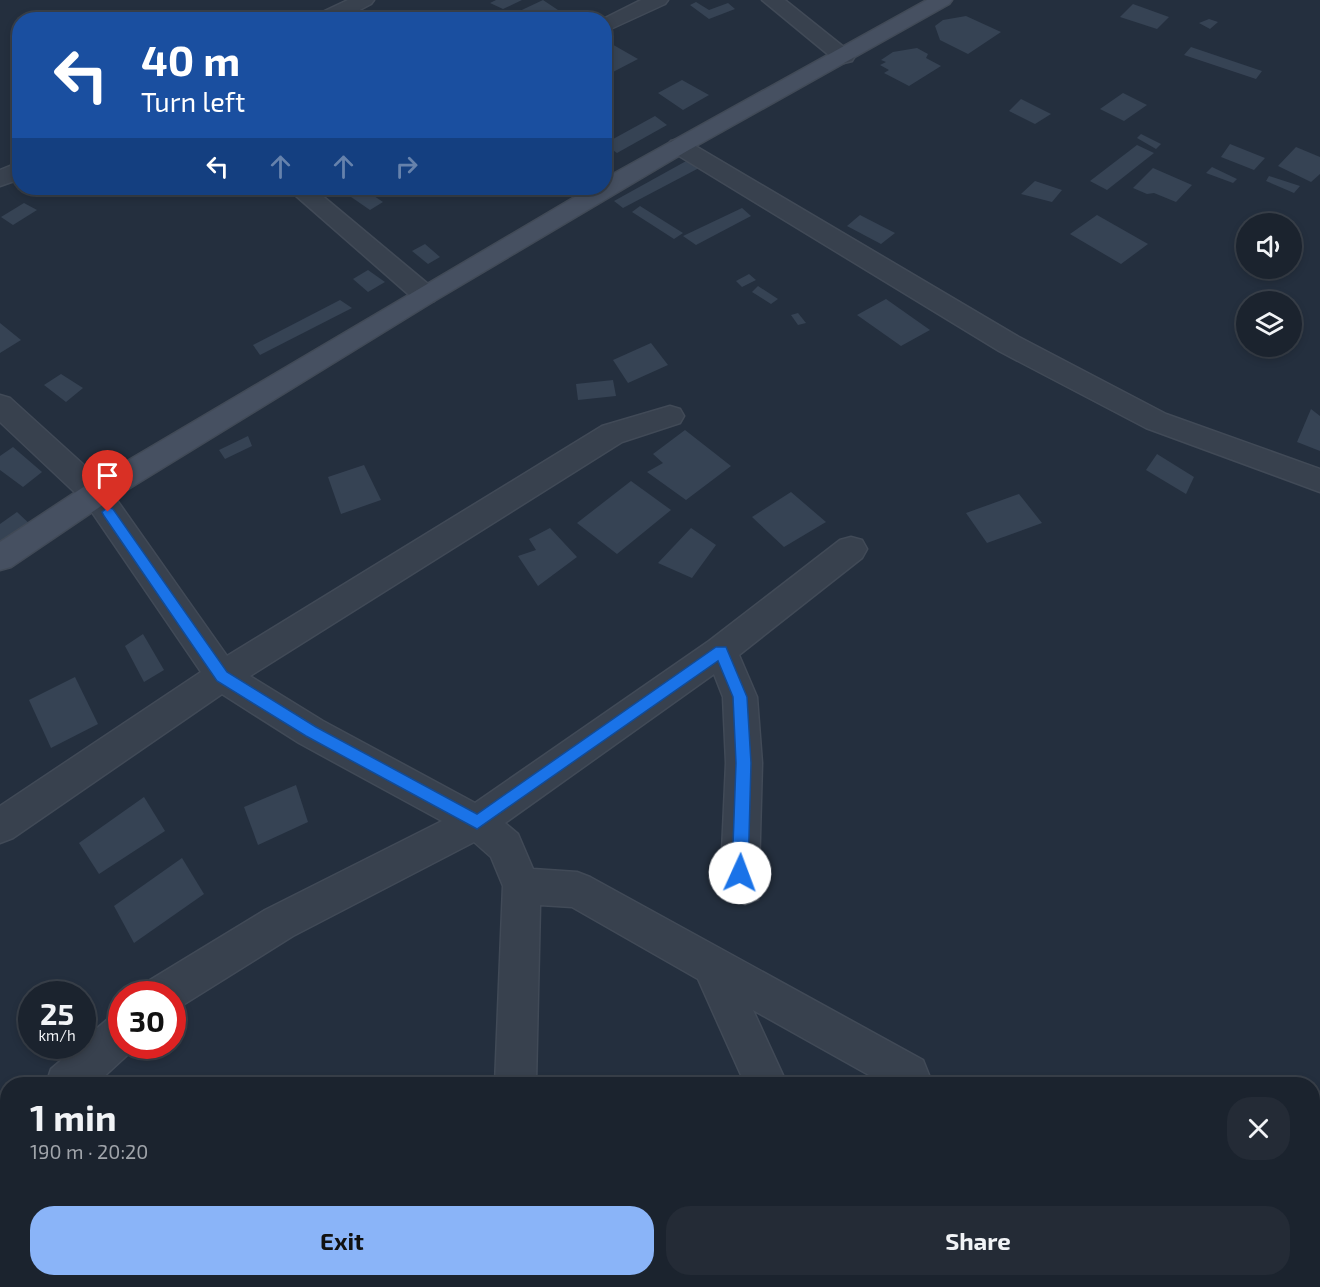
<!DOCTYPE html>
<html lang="en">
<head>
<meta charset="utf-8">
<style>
	body { margin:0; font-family:"Exo 2",sans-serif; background:#242b36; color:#f1f3f6; height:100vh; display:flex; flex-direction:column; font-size:22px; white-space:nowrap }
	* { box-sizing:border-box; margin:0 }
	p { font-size:20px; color:#a0a4aa }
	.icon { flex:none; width:33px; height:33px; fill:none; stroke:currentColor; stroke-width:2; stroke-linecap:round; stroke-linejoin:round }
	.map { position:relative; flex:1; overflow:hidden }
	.panel { position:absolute; left:0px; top:1077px; width:1320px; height:210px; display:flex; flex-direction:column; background:#1b232e; border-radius:24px 24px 0 0; box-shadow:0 3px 9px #0003,0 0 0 2px #39404a }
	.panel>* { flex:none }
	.top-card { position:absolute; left:12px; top:12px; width:600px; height:183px; border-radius:24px; box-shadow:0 3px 9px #0003,0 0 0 2px #39404a; background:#1a4fa0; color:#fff; overflow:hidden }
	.fabs { position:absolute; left:1236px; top:213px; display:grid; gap:12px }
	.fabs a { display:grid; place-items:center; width:66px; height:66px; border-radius:50%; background:#1b232e; box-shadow:0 3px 9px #0003,0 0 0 2px #39404a; font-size:30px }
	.speed { position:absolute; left:18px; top:981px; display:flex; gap:12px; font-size:30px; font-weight:700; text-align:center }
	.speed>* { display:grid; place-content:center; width:78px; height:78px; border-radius:50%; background:#1b232e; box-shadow:0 3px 9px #0003,0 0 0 2px #39404a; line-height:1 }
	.speed small { font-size:15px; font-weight:400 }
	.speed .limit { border:9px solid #d22; background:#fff; color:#111 }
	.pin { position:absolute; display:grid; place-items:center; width:51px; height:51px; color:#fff; margin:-62px -26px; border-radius:50% 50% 50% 0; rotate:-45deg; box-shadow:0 0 6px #0007 }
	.pin .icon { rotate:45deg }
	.me { position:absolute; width:66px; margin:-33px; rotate:2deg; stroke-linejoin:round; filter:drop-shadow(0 0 4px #0008) }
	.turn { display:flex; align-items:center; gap:21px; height:126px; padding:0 30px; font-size:27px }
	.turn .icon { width:78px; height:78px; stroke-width:2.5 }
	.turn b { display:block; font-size:42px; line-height:51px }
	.lanes { display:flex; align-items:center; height:57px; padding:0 30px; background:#0003; justify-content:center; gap:30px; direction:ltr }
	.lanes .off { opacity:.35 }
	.round { display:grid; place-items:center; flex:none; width:63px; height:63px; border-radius:24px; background:#242b36 }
	.overview { display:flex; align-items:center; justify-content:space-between; height:102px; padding:0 30px }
	h1 { font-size:36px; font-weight:700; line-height:45px }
	.primary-button { display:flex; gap:12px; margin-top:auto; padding:12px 30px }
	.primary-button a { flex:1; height:69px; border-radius:24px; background:#8ab4f8; color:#111; font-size:24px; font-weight:700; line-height:69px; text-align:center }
	.primary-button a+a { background:#242b36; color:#f1f3f6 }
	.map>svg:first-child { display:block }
	.building { fill:#364354 }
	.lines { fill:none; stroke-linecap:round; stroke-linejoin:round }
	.street-casing { stroke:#414a57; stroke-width:3 }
	.secondary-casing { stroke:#414a57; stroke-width:3 }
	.street { fill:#38414e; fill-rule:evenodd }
	.secondary { fill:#465061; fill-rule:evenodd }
	.route { fill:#1a73e8; stroke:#114b97; stroke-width:1.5 }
</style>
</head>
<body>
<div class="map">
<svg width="1320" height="1287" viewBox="0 0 1320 1287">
	<rect width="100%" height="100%" fill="#242f3e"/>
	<g class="building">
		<polygon points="496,0 522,0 503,9 490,3"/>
		<polygon points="543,0 573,20 505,18"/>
		<polygon points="696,2 709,10 728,3 735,9 709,19 690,5"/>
		<polygon points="1133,4 1169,17 1157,29 1120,17"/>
		<polygon points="966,16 1001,32 968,54 940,40 935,26 943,20"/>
		<polygon points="1209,19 1218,22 1210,29 1199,23"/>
		<polygon points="610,43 638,59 613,72 604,68 604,46"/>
		<polygon points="1191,47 1262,71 1256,79 1184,55"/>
		<polygon points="917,48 928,54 926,58 941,66 909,86 884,73 889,70 880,65 886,62 881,60 893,52"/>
		<polygon points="682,80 709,95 683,110 658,93"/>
		<polygon points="1123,93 1147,105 1124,121 1100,109"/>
		<polygon points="1021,99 1051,114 1035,124 1009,111"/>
		<polygon points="655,116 667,125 617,153 604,144"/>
		<polygon points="1141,134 1161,144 1156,149 1137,138"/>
		<polygon points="1230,144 1265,158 1254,170 1221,157"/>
		<polygon points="1137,145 1154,153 1107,190 1090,181"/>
		<polygon points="1296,147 1320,157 1320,174 1311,182 1278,166"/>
		<polygon points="688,160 699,168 623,208 614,201"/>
		<polygon points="1212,167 1237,179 1233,183 1206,173"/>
		<polygon points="1153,168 1192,185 1176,202 1154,193 1147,194 1133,188"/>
		<polygon points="1269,176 1300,186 1294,193 1266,181"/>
		<polygon points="1035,181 1062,190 1052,202 1021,194"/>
		<polygon points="338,188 362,188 383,202 370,210"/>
		<polygon points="24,203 37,210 13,225 1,217"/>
		<polygon points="640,206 683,233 674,239 632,212"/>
		<polygon points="742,208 751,216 696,245 683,236"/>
		<polygon points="860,215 895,233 881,244 847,226"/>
		<polygon points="1097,215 1148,244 1121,264 1070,234"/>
		<polygon points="425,244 440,257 428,264 412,251"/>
		<polygon points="368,270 385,282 368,292 353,279"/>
		<polygon points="749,274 756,280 742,287 736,281"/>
		<polygon points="758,286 778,299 771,304 752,292"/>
		<polygon points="886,299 930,330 901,346 857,315"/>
		<polygon points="340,300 352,308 260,355 253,345"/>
		<polygon points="798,313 806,323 798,325 791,315"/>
		<polygon points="0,323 21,340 0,353"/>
		<polygon points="651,343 668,365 628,383 613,360"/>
		<polygon points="61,374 83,388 66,402 44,385"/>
		<polygon points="613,380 616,396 578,400 576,384"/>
		<polygon points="1311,409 1320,416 1320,451 1297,442"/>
		<polygon points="685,430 731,466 686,500 647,472 663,463 653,454"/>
		<polygon points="248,436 252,446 225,459 219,450"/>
		<polygon points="13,447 42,472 23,487 0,470 0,456"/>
		<polygon points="1157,454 1194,477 1186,494 1146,470"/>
		<polygon points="364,465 381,500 341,514 328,477"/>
		<polygon points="631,481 671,510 617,554 577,523"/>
		<polygon points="791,492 826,522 784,547 752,517"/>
		<polygon points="1019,494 1042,523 987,543 966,513"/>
		<polygon points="17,512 33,527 5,546 0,542 0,524"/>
		<polygon points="550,528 577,557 538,586 518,556 536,550 529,539"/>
		<polygon points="691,528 716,545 692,578 658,563"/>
		<polygon points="143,634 164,670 144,682 125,646"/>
		<polygon points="75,677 98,724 51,748 29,700"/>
		<polygon points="296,785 308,822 258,845 244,807"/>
		<polygon points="144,797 165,831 99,874 79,843"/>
		<polygon points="182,858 204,894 134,943 114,906"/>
	</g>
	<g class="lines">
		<g class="street-casing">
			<g id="street">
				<polygon points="348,0 374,0 371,4 341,20 314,20 316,15"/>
				<polygon points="641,0 668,0 665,4 604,32 604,20 601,20"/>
				<polygon points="762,0 785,0 855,56 852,61 844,63 836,61"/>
				<polygon points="679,139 687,141 1019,337 1166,414 1320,469 1320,492 1146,428 999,351 671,151 667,146 671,141"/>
				<polygon points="20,162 20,179 0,186 0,170"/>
				<polygon points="287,188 313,188 434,289 438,295 434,301 425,304 416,301"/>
				<polygon points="0,395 10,398 107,486 227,656 602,426 670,406 680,409 684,416 680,423 622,442 250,676 323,721 475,803 709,641 840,540 851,537 862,540 867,549 862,558 739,655 757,697 762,763 759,873 764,886 758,899 745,904 732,899 721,873 726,763 723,697 714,674 505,823 518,834 533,869 577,872 590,877 923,1060 929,1075 925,1084 885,1084 753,1010 787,1084 745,1084 698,979 572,907 540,905 536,1084 495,1084 503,886 491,857 474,842 293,936 178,1008 172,1010 172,994 144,994 150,980 265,910 442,821 299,743 222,694 13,838 0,843 0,806 201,672 85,502 0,422"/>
				<polygon points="122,1013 122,1046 137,1046 136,1047 96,1084 46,1084 51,1069 78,1046 82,1046 82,1041 108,1019"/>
				<polygon points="8,1130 8,1178 0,1181 0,1133"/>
				<polygon points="400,1280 447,1280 445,1287 396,1287"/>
				<polygon points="716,1280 773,1280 777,1287 718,1287"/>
			</g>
		</g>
		<g class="secondary-casing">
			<polygon id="secondary" points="927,0 952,0 949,4 687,151 434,301 107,502 11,567 0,570 0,542 85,486 590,188 604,188 604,179"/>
		</g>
		<use href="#street" class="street"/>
		<use href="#secondary" class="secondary"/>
	</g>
	<polygon class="route" points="108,507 113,509 227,672 316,727 477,814 716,647 726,647 747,697 751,763 748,873 745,878 740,880 734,878 732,873 736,763 733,697 718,661 477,829 306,736 217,681 104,516 102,512"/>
</svg>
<div class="fabs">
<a><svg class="icon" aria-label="sound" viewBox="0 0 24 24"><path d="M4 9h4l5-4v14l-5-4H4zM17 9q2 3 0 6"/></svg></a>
<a><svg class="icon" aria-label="layers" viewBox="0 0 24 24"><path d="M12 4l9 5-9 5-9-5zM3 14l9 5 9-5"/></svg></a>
</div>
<div class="speed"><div>25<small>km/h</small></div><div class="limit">30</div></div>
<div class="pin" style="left:108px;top:512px;background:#d93025"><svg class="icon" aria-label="arrive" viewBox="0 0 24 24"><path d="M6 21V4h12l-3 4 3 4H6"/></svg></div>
<svg class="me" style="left:740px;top:873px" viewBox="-20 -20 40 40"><circle r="19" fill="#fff"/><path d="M0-13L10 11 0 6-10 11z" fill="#1a73e8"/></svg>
<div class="top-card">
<div class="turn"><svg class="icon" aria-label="left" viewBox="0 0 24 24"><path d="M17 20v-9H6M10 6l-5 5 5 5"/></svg><div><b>40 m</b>Turn left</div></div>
<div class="lanes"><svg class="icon" aria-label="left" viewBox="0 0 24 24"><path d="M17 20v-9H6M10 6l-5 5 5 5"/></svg><svg class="icon off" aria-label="ahead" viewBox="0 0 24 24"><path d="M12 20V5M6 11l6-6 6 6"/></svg><svg class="icon off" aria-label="ahead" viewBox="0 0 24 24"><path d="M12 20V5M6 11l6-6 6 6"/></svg><svg class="icon off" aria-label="right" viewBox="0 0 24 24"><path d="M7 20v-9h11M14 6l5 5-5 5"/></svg></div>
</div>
<section class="panel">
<div class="overview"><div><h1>1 min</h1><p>190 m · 20:20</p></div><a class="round"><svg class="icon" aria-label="close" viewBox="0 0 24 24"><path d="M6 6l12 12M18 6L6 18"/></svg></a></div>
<div class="primary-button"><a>Exit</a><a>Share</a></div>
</section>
</div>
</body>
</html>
